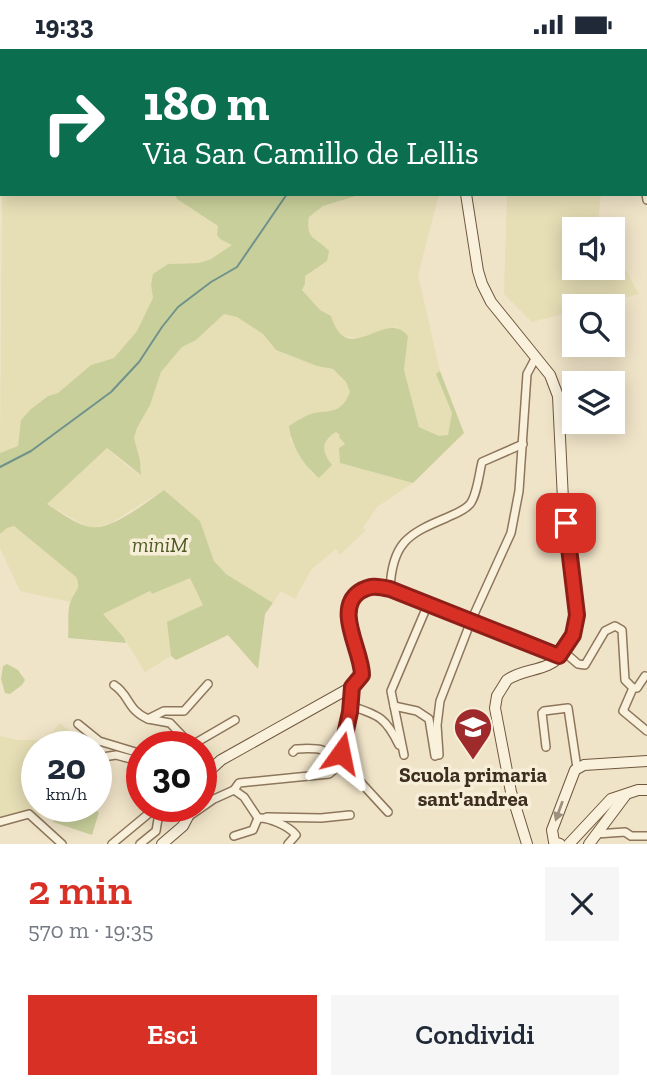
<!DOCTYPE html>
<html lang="it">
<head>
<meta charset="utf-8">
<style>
	body { margin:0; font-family:"Zilla Slab",serif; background:#f6f6f7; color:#1f2937; height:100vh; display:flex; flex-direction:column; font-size:26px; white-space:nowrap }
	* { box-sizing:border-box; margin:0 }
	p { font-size:23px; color:#747a83 }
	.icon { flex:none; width:38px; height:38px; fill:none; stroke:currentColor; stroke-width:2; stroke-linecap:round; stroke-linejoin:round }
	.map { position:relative; height:795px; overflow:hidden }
	.sheet { display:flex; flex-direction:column; background:#fff; flex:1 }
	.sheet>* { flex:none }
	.top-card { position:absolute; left:0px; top:0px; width:648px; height:147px; box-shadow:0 4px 18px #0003; background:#0b6e4f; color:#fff; overflow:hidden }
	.fabs { position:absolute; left:562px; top:168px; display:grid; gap:14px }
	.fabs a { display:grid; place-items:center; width:63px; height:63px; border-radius:0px; background:#fff; box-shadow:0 4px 18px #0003; font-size:35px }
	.speed { position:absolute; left:21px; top:682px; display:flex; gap:14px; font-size:35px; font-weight:700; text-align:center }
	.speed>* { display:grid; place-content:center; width:91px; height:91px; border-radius:50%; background:#fff; box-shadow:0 4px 18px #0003; line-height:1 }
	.speed small { font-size:18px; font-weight:400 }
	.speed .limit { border:10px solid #d22; background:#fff; color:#111 }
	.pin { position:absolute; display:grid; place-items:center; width:60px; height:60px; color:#fff; margin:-30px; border-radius:14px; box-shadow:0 4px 10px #0006 }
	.me { position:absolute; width:77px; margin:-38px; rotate:12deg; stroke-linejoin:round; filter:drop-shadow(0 0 5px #0008) }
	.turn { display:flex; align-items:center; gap:24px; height:147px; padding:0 28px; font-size:32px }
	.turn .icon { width:91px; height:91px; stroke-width:2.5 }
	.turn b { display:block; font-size:49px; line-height:60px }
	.round { display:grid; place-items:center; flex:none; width:74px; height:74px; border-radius:0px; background:#f6f6f7 }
	.headline { display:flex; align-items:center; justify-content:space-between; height:119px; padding:0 28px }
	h1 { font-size:42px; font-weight:600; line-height:52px; color:#d93025 }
	.action { display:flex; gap:14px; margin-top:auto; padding:14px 28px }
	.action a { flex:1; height:80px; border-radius:0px; background:#d93025; color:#fff; font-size:28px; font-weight:600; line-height:80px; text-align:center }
	.action a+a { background:#f6f6f7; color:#1f2937 }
	.status { display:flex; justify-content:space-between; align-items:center; height:49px; padding:0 35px; background:#fff; direction:ltr }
	.status svg { height:19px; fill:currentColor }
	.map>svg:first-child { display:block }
	.farmland { fill:#e6deb5 }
	.green { fill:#c9cf9b }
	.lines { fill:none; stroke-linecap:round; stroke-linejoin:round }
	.stream { stroke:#6f938a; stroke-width:2 }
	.street-casing { stroke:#8d765c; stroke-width:10 }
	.secondary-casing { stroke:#6f573f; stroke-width:12 }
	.street { stroke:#faf1dc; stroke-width:7 }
	.secondary { stroke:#faf1dc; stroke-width:10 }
	.oneway { fill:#9c907e }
	.route-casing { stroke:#8d1f18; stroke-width:18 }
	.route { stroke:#d93025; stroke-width:12 }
	.labels { text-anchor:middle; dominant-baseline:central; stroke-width:7; stroke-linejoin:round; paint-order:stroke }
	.park-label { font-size:21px; font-style:italic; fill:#4d5a26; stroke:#f7eed8 }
	.poi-label { font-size:21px; font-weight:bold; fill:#3d2e20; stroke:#f7eed8 }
</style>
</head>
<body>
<div class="status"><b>19:33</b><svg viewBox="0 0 49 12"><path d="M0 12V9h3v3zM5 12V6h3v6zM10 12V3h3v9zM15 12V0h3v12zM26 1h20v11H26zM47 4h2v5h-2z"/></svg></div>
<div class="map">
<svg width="647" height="795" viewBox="0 0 647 795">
	<rect width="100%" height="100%" fill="#f0e4c8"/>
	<g class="farmland">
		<polygon points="2,136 2,145 175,145 177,150 218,177 218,181 233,196 211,210 199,214 168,215 151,236 153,249 146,266 137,282 114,309 91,316 58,344 48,347 20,378 18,397 0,404"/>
		<polygon points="362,145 439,145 418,226 440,322 436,325 452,364 448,387 439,387 419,378 404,321 408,287 396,278 360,289 341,287 336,282 331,267 320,261 302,241 305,235 303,208 309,168 323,157"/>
		<polygon points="507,145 601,145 598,172 602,180 574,180 574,219 612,219 613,198 639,245 593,257 574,257 574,262 532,273 504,245"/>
		<polygon points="223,265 237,268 263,285 276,301 317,317 333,320 346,334 350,343 344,356 331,363 312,365 299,370 290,390 311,423 319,429 325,407 323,397 326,391 336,383 340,386 345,395 340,414 413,434 377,458 363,479 366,481 340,506 336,500 311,521 295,550 281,542 273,554 226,525 214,512 200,472 164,441 111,474 93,479 82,475 47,455 107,399 126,416 141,426 140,411 134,389 137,379 150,355 161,323 182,298 196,291"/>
		<polygon points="14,477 76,528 80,535 77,544 70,553 20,542 0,499 0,486 7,479"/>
		<polygon points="190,528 203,556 168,573 171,607 145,623 124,589 102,565 150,542 153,545"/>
		<polygon points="60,674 89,698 37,698 37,758 47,758 38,769 32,764 4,770 0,768 0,687 18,691 46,691"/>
	</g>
	<g class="green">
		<path d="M175 145H362L323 157 309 168C305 191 316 188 329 202L327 212 305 227V235L302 241 320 261 331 267C348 321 385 258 408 287L404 321 419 378 439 387 448 386 452 364 436 325 440 322 464 384 413 434 340 414 339 399 345 395 339 388 340 386 336 383C320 393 322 403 332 416L319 429C304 417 291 396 289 377 297 372 305 366 314 364 334 361 341 364 350 343L346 333 333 320 317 317 276 301 263 285 237 268 224 265 196 291 182 298 161 323 150 356 137 379 134 389 140 411 141 426 107 399 47 455C60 463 76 476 91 478 111 482 148 452 164 441L200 472 214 512 226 525 273 554 265 565 258 620 228 586 176 611 171 607 167 573 203 556 190 529 152 545 150 542 103 565 124 589 126 594 68 589C69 579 67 564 70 554 74 542 82 541 76 528L14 477 7 479 0 485V404L18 397 21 371 30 361 48 347 58 344 91 316 114 309 137 282 153 249 151 236 153 225 168 215 199 214 211 210 232 196 220 190 217 186 218 177 177 150Z"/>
		<polygon points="7,615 18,621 25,631 22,636 10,645 5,644 1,630 3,617"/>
		<polygon points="58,758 82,758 99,763 92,786 53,773"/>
	</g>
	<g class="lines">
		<g class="stream">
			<polyline points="398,2 399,0"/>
			<polyline points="0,418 31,402 111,343 139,313 162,278 178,258 211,233 237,218 287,145"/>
		</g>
		<g class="street-casing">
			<g id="street">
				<polyline points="94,2 95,0"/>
				<polyline points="189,2 193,0"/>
				<polyline points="198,2 200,0"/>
				<polyline points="0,84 2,84"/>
				<polyline points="646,107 647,103"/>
				<polyline points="646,145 647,151"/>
				<path d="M390 540C392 495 407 485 446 469 454 465 464 462 470 455 477 446 479 425 482 413L523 395"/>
				<polyline points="563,602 578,615 585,616 605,582 615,577 622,581 625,631 633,639 637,639 645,627"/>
				<path d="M114 636C130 646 126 660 148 670"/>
				<path d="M352 638C354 663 340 688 342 713L388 763"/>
				<polyline points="633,639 623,662 647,682"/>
				<path d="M351 657C379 666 386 669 399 696"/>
				<polyline points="394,657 417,662 429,670 435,707"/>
				<polyline points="78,675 99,692 142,705"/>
				<polyline points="192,696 235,671"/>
				<polyline points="193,698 170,674 148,670 164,662 184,662 208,635"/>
				<polyline points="546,698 542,664 544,662 568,659 577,719"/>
				<polyline points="404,706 391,642 428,555"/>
				<polyline points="439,706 437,676 440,652 471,572 511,484 519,442 527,325 536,308"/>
				<polyline points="96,709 116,706 142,713"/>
				<polyline points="201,713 208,723 201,724"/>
				<polyline points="234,741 244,748 258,769"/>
				<path d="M191 766 214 750 234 741 239 734 329 725 335 720C334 697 314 699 296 700L293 703"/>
				<polyline points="267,768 321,769 350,766"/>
				<polyline points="0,773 29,765 62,795"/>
				<polyline points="596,785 625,783 631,787 647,787"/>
				<path d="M234 787 253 781 258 769C268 768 289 777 296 786L288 795"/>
				<polyline points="112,795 153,761 159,761"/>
				<polyline points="140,795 156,782 160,758"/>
			</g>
		</g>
		<g class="secondary-casing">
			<g id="secondary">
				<polyline points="458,2 458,0"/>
				<path d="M466 145 478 222 482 235 491 253 550 326 558 347 563 451 577 566C576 583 566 608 548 616 535 622 519 622 507 631L497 647 495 659 511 743 527 795"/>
				<path d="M201 742 208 723 221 711 355 636C360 629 363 625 362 616 359 594 334 561 359 543 369 536 377 537 390 540L560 607"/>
				<polyline points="162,795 183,777 193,758"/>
				<polyline points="560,795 554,793 552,781 575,721 584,716 647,712"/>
				<polyline points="569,795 611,750 638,741 647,741"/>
				<polyline points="589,795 625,747"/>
			</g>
		</g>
		<use href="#street" class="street"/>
		<use href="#secondary" class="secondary"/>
	</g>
	<defs><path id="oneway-solid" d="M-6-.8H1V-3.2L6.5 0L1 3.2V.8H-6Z" transform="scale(1.75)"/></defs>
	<use class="oneway" href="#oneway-solid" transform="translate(559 762) rotate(110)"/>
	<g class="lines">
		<g class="route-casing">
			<path id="route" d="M341 704 350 663 352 638 362 626C362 602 334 561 359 543 370 536 377 537 390 540L559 607 573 586 577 566 566 474"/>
		</g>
		<use href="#route" class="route"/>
	</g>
	<defs>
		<g id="school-pin" transform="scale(2.0125)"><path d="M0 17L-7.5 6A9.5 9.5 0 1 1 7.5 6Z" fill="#9e2a2b" stroke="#f7eed8"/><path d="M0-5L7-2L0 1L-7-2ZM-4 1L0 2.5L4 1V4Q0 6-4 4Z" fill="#fff"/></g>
	</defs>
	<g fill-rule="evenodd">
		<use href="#school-pin" x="473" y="678"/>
	</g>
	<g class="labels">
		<g class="park-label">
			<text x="160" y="495">miniM</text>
		</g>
		<g class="poi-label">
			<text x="473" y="725">Scuola primaria<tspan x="473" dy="24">sant'andrea</tspan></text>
		</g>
	</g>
</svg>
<div class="fabs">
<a><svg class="icon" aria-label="sound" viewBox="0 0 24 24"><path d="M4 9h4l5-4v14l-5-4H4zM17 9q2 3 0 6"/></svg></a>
<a><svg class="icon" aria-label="search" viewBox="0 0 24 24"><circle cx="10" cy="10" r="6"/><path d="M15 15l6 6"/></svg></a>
<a><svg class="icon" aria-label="layers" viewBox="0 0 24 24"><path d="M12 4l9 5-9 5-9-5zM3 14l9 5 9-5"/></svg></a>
</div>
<div class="speed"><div>20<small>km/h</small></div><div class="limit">30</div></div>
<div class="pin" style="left:566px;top:474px;background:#d93025"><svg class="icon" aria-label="arrive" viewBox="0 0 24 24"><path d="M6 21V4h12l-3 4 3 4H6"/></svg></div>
<svg class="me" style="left:341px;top:704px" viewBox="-20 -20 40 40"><path d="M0-17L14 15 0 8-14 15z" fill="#d93025" stroke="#fff" stroke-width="4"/></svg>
<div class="top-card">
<div class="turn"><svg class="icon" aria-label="right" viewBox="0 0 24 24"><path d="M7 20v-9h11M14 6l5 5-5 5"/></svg><div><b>180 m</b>Via San Camillo de Lellis</div></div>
</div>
</div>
<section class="sheet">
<div class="headline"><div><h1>2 min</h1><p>570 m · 19:35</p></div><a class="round"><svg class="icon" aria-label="close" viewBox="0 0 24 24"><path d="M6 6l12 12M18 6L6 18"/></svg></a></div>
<div class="action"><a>Esci</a><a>Condividi</a></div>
</section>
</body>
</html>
